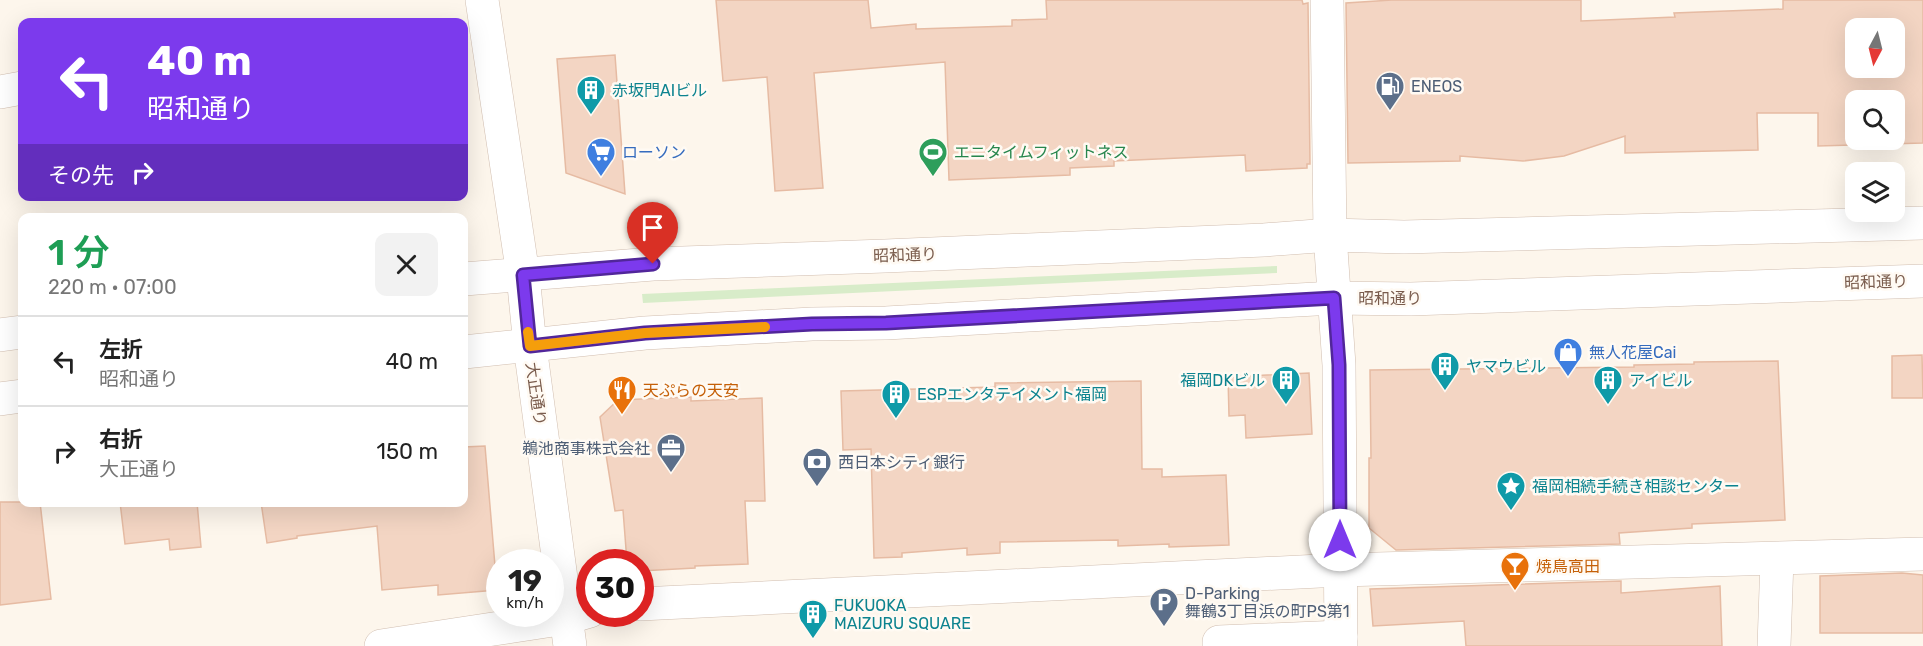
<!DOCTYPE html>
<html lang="ja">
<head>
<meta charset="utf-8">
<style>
	body { margin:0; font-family:Rubik,"Noto Sans JP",sans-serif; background:#f2f2f2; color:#222; height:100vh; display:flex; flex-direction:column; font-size:22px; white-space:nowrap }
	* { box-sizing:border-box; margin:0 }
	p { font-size:20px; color:#767676 }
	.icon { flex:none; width:33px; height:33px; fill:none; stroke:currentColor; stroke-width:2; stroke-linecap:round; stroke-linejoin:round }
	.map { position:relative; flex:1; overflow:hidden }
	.sheet { position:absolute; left:18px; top:213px; width:450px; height:294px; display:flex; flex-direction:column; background:#fff; border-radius:12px; box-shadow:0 6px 24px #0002 }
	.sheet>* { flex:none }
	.hud { position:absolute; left:18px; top:18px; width:450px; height:183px; border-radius:12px; box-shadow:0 6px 24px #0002; background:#7c3aed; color:#fff; overflow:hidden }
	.needle { width:39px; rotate:187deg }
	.fabs { position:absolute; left:1845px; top:18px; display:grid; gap:12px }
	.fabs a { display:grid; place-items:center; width:60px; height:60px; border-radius:12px; background:#fff; box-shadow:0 6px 24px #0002; font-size:30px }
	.speed { position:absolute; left:486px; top:549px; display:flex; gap:12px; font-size:30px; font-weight:700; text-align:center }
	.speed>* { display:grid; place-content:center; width:78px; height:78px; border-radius:50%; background:#fff; box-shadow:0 6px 24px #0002; line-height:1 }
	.speed small { font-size:15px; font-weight:400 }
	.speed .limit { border:9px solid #d22; background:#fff; color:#111 }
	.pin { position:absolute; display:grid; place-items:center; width:51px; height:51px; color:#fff; margin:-62px -26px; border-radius:50% 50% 50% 0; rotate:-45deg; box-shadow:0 0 6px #0007 }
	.pin .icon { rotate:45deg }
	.me { position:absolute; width:66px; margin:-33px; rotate:0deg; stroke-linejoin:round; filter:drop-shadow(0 0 4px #0008) }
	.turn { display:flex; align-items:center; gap:21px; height:126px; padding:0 30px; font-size:27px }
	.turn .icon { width:78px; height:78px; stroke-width:2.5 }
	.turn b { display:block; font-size:42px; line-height:51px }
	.then { display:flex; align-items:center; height:57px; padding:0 30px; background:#0003; gap:12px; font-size:22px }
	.round { display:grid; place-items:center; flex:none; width:63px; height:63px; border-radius:12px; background:#f2f2f2 }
	.overview { display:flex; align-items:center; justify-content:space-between; height:102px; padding:0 30px }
	h1 { font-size:36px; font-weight:600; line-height:45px; color:#1e9e55 }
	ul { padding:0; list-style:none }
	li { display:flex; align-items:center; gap:18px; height:90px; padding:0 30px; border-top:2px solid #e0e0e0 }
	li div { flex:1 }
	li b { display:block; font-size:22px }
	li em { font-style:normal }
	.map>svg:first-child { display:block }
	.green { fill:#d8ecc9 }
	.building { fill:#f3d5c3; stroke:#e6bba3; stroke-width:1.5; fill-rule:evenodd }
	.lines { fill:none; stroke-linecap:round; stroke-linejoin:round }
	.minor-casing { stroke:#d1beb0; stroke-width:34 }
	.minor { stroke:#fff; stroke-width:33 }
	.route-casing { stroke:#51269a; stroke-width:15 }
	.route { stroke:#7c3aed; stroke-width:10 }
	.slow { stroke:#f59e0b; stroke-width:10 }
	.labels { text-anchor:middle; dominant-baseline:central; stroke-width:5; stroke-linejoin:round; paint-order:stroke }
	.service-label { font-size:16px; fill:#4e5e75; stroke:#fffaf3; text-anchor:start }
	.culture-label { font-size:16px; fill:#0d838f; stroke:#fffaf3; text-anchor:start }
	.shop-label { font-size:16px; fill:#366cbe; stroke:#fffaf3; text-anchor:start }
	.leisure-label { font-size:16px; fill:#27864d; stroke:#fffaf3; text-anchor:start }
	.street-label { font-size:16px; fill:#7a5c4d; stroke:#fffaf3 }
	.food-label { font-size:16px; fill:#c56008; stroke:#fffaf3; text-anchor:start }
</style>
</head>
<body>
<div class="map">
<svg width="1923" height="646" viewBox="0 0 1923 646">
	<rect width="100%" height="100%" fill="#fdf6ec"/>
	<polygon class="green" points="1277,266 1277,273 643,303 642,294"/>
	<g class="building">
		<polygon points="716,0 868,0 871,28 916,24 916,29 1012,26 1012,20 1047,19 1046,0 1302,0 1303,4 1308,3 1310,164 1307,164 1307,168 1246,171 1245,155 1114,161 1114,166 1070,168 1070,175 949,180 945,62 814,73 823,188 775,191 767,77 723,81"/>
		<path d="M1392 0H1581V21L1675 17 1674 13 1783 9V0H1923V143L1818 146V113H1757L1758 150 1625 153V136L1564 156 1548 158 1523 161 1460 156V161L1348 163 1346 3ZM1856 28H1894V68H1856ZM1856 100H1894V140H1856Z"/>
		<polygon points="615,55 625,194 566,173 557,59"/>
		<polygon points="1922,355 1923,398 1892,398 1892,356"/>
		<polygon points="1778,361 1785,520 1692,524 1692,528 1619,533 1620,544 1396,550 1369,528 1369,458 1371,458 1370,370 1634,367 1634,365 1694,364 1694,362"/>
		<polygon points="1309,373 1312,434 1246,438 1245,415 1229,416 1228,377"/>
		<polygon points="1141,381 1142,469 1162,469 1162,477 1226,475 1229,545 1169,547 1169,544 1118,546 1118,540 1000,542 1000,553 967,555 967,548 902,553 902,557 874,558 871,449 843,450 841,391 995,387 995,383"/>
		<polygon points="691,397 691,401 762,398 765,501 745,501 748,564 695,566 695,568 640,571 640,562 627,562 623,510 615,511 600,417 618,400"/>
		<polygon points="485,446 497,590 438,595 438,585 382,590 377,526 297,536 297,538 267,543 261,502 464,502 464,447"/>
		<polygon points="0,502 40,502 51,599 0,605"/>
		<polygon points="120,502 197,502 201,547 170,550 169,539 125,544"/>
		<polygon points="1902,573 1923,575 1923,633 1820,633 1820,576"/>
		<polygon points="1621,581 1621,593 1720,586 1722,646 1466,646 1464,621 1373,626 1370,589"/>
	</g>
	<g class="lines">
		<g class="minor-casing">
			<g id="minor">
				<polyline points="482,0 523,275 530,346 570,646"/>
				<polyline points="1327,0 1330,235 1339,365 1341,646"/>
				<polyline points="0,92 22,88"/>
				<polyline points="464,279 653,264 885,256 1264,240 1330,235 1404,237 1923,223"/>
				<polyline points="0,335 22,332"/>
				<polyline points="464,352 645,333 812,324 886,323 1334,298 1411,299 1923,281"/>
				<polyline points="0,399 22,396"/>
				<polyline points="640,604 1340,570 1923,554"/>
				<polyline points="381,646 566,618 590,611"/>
				<polyline points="1219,646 1219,642 1341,637"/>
				<polyline points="1774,646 1777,559"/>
			</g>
		</g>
		<use href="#minor" class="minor"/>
	</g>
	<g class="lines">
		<g class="route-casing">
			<polyline id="route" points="653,264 523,275 530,346 645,333 812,324 886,323 1334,298 1339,365 1340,540"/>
		</g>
		<use href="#route" class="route"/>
		<polyline class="slow" points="528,332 530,346 645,333 765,327"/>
	</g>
	<defs>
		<g id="fuel-pin" transform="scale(1.5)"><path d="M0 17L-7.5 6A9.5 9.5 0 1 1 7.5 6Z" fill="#5c6f8a" stroke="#fffaf3"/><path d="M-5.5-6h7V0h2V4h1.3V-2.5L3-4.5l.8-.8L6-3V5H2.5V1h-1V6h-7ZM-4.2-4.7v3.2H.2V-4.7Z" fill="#fff"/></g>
		<g id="building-pin" transform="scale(1.5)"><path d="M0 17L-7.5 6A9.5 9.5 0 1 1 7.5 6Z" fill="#0f9aa8" stroke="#fffaf3"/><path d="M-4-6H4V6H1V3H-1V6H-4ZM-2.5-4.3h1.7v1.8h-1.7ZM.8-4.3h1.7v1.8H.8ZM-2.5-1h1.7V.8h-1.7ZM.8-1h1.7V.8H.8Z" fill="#fff"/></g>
		<g id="supermarket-pin" transform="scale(1.5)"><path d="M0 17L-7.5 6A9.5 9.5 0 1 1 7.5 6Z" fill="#3f7fe0" stroke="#fffaf3"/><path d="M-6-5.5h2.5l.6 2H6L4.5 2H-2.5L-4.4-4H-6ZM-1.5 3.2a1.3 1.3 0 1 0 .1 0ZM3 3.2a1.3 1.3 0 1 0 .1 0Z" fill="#fff"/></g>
		<g id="stadium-pin" transform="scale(1.5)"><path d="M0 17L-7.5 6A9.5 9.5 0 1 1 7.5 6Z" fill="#2e9e5b" stroke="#fffaf3"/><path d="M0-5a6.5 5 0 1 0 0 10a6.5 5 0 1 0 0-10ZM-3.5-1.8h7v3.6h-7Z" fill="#fff"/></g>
		<g id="shop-pin" transform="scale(1.5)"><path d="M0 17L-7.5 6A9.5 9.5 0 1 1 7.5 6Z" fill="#3f7fe0" stroke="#fffaf3"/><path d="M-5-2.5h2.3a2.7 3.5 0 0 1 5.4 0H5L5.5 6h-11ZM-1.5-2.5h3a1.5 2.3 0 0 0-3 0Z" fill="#fff"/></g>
		<g id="restaurant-pin" transform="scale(1.5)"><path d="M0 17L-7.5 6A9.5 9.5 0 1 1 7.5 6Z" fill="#e8710a" stroke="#fffaf3"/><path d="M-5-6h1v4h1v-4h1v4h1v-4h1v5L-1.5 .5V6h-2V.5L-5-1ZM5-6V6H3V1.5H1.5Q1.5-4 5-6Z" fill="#fff"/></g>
		<g id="office-pin" transform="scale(1.5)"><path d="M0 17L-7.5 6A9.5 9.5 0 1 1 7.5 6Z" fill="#5c6f8a" stroke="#fffaf3"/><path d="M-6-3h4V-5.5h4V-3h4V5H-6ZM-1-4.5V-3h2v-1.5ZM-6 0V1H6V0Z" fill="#fff"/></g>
		<g id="bank-pin" transform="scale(1.5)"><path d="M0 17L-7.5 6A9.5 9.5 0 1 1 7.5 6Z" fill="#5c6f8a" stroke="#fffaf3"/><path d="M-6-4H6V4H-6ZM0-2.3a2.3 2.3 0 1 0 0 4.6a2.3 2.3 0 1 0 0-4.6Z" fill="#fff"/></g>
		<g id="sight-pin" transform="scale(1.5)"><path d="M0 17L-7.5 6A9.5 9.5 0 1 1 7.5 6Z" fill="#0f9aa8" stroke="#fffaf3"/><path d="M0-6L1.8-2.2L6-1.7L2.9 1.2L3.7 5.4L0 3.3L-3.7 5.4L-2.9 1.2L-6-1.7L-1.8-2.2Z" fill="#fff"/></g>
		<g id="bar-pin" transform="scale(1.5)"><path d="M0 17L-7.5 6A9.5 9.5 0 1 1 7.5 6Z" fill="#e8710a" stroke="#fffaf3"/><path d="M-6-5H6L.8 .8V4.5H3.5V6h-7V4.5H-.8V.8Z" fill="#fff"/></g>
		<g id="parking-pin" transform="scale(1.5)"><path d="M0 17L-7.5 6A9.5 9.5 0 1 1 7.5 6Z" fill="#5c6f8a" stroke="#fffaf3"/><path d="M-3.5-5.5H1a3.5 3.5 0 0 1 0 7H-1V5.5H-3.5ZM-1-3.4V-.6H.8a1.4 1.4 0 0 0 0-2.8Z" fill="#fff"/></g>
	</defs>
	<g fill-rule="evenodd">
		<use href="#fuel-pin" x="1390" y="86"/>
		<use href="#building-pin" x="591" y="90"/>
		<use href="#supermarket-pin" x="601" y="152"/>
		<use href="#stadium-pin" x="933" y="152"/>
		<use href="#shop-pin" x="1568" y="352"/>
		<use href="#building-pin" x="1445" y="366"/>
		<use href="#building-pin" x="1286" y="380"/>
		<use href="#building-pin" x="1608" y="380"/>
		<use href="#restaurant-pin" x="622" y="390"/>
		<use href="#building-pin" x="896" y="394"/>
		<use href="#office-pin" x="671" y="448"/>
		<use href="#bank-pin" x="817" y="462"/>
		<use href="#sight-pin" x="1511" y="486"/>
		<use href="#bar-pin" x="1515" y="566"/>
		<use href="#parking-pin" x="1164" y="602"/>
		<use href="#building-pin" x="813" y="614"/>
	</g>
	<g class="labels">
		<g class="service-label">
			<text x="1411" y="86">ENEOS</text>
			<text x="650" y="448" text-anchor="end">鵜池商事株式会社</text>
			<text x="838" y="462">西日本シティ銀行</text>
			<text x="1185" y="593">D-Parking<tspan x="1185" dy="18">舞鶴3丁目浜の町PS第1</tspan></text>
		</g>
		<g class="culture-label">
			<text x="612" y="90">赤坂門AIビル</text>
			<text x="1466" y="366">ヤマウビル</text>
			<text x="1265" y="380" text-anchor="end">福岡DKビル</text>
			<text x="1629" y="380">アイビル</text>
			<text x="917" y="394">ESPエンタテイメント福岡</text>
			<text x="1532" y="486">福岡相続手続き相談センター</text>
			<text x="834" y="605">FUKUOKA<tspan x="834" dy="18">MAIZURU SQUARE</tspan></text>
		</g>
		<g class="shop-label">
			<text x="622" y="152">ローソン</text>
			<text x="1589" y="352">無人花屋Cai</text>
		</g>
		<g class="leisure-label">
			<text x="954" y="152">エニタイムフィットネス</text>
		</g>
		<g class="street-label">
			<text transform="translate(905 255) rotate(-2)">昭和通り</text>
			<text transform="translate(1876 282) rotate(-2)">昭和通り</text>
			<text x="1390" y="298">昭和通り</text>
			<text transform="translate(536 394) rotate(82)">大正通り</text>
		</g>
		<g class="food-label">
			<text x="643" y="390">天ぷらの天安</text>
			<text x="1536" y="566">焼鳥高田</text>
		</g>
	</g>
</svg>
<div class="fabs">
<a><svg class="needle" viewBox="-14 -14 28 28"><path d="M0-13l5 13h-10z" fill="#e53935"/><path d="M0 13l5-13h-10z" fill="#767676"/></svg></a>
<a><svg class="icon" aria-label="search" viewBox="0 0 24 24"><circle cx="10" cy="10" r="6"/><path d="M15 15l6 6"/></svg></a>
<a><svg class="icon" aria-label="layers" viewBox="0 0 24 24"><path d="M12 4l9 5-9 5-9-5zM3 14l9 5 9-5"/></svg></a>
</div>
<div class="speed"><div>19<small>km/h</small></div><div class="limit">30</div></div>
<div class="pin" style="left:653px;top:264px;background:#d93025"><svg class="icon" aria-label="arrive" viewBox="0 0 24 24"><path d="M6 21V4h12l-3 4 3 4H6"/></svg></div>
<svg class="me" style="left:1340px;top:540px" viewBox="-20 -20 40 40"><circle r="19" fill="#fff"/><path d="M0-13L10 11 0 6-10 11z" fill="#7c3aed"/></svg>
<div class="hud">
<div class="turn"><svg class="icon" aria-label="left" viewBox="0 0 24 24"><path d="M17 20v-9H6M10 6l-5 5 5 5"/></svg><div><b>40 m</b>昭和通り</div></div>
<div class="then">その先<svg class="icon" aria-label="right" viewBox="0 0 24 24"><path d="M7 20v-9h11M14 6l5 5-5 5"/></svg></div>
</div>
<section class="sheet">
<div class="overview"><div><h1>1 分</h1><p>220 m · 07:00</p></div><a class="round"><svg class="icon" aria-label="close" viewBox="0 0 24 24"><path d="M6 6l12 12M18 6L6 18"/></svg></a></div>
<ul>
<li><svg class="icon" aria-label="left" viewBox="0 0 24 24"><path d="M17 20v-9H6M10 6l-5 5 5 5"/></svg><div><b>左折</b><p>昭和通り</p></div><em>40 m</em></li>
<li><svg class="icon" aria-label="right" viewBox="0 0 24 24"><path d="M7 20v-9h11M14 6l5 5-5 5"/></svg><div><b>右折</b><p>大正通り</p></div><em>150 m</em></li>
</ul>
</section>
</div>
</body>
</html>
